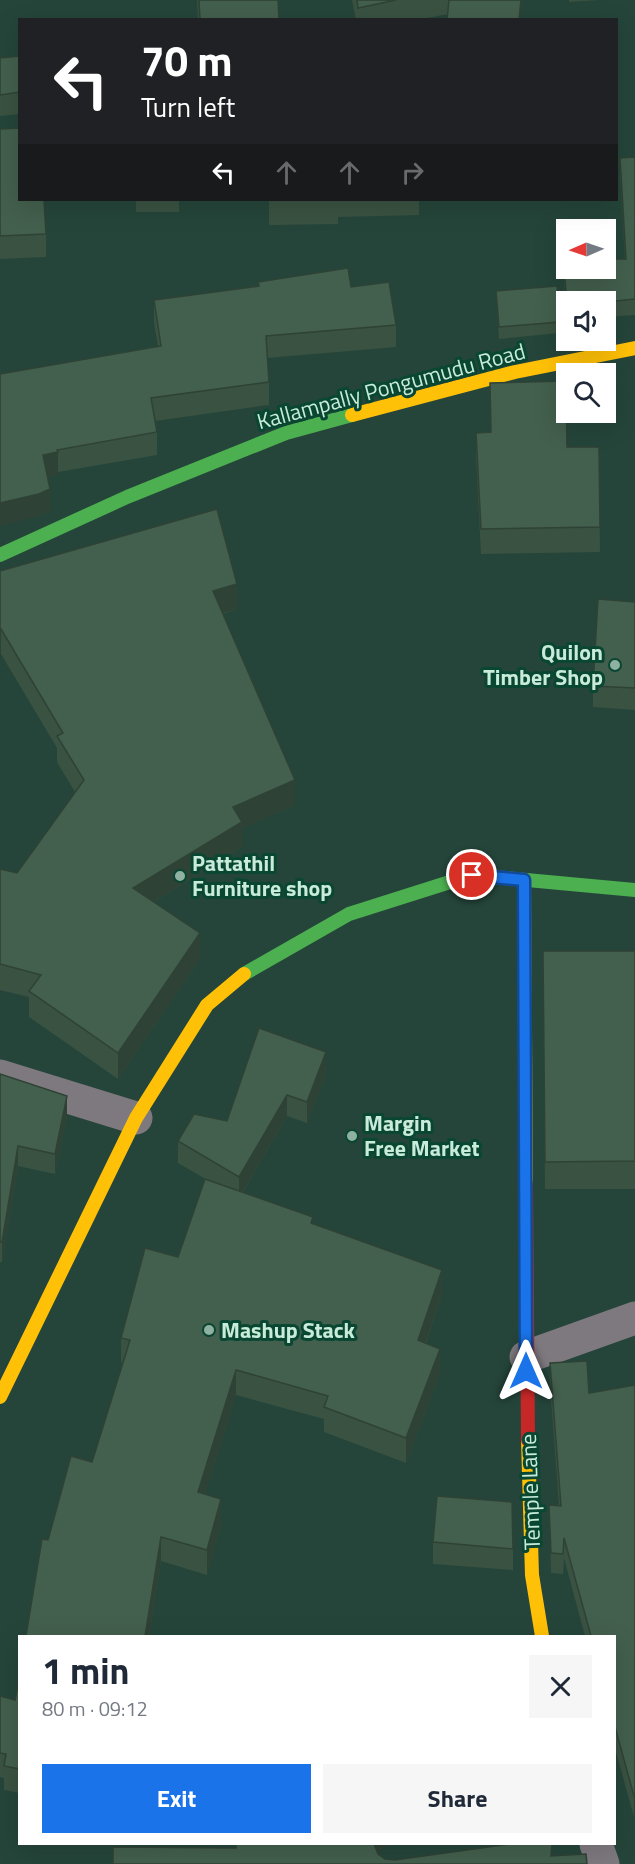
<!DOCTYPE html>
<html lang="en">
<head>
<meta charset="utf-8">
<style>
	body { margin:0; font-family:"Titillium Web",sans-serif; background:#f6f6f7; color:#1f2937; height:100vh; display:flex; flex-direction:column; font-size:22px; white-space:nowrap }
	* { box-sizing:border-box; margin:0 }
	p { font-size:20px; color:#747a83 }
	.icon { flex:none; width:33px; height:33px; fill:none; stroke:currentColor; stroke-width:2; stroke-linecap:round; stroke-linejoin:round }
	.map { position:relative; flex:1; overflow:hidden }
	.side { position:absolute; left:18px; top:1635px; width:598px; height:210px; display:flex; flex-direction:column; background:#fff; border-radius:0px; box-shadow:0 6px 24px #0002 }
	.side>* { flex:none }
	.banner { position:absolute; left:18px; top:18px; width:600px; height:183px; border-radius:0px; box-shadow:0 6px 24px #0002; background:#202124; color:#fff; overflow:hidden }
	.needle { width:39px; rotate:268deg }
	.tools { position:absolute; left:556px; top:219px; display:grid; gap:12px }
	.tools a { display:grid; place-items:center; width:60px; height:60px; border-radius:0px; background:#fff; box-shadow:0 6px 24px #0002; font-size:30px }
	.pin { position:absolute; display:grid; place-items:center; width:51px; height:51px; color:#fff; margin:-26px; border:3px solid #fff; border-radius:50%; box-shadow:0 2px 6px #0007 }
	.me { position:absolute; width:66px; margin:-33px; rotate:0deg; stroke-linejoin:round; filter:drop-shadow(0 0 4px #0008) }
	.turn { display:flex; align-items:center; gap:21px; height:126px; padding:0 24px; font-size:27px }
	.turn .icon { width:78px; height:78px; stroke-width:2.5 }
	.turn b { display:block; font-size:42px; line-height:51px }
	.lanes { display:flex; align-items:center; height:57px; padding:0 24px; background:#0003; justify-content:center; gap:30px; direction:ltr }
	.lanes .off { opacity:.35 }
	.round { display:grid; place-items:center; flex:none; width:63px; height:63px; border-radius:0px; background:#f6f6f7 }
	.overview { display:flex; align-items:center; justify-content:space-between; height:102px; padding:0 24px }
	h1 { font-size:36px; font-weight:700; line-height:45px }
	.primary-button { display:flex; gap:12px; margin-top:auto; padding:12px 24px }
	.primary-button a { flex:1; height:69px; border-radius:0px; background:#1a73e8; color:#fff; font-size:24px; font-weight:700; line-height:69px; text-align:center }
	.primary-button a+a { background:#f6f6f7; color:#1f2937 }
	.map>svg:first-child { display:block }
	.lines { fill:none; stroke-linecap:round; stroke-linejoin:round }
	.street { stroke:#7e797e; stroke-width:33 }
	.fast { stroke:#4caf50; stroke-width:14 }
	.slow { stroke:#ffc107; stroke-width:14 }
	.jam { stroke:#c62828; stroke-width:14 }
	.wall { fill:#3a5242 }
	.shaded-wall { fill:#2f4236 }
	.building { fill:#435f4d; stroke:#2f4236; stroke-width:1.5 }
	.route-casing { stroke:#114b97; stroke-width:15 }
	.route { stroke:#1a73e8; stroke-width:10 }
	.poi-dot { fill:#8fb1a2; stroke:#094733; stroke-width:2 }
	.labels { text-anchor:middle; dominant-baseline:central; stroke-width:6; stroke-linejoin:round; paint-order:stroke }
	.street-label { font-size:22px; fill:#c8ebda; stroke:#094733 }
	.poi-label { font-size:22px; font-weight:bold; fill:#c8ebda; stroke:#094733; text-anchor:start }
</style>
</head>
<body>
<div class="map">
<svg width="635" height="1864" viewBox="0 0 635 1864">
	<rect width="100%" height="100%" fill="#25453a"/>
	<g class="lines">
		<g class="street">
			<polyline points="0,1076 136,1118"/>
			<polyline points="526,1357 635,1318"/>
			<polyline points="596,1844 603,1864"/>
		</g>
		<g class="fast">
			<polyline points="0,555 127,497 286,433 352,415"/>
			<polyline points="244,974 349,914 472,875 635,890"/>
		</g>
		<g class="slow">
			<polyline points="352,415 515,372 635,348"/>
			<polyline points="524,880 526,1184"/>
			<polyline points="0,1397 136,1118 207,1005 244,974"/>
			<polyline points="528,1440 532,1575 542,1636"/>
		</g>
		<polyline class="jam" points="526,1184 528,1440"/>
	</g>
	<g class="wall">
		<polygon points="197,0 278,0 279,20 198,20"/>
		<polygon points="352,0 523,0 416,20 356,20"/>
		<polygon points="569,0 599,0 569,2"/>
		<polygon points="20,56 20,114 0,116 0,58"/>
		<polygon points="0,129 46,234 46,257 0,259"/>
		<polygon points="635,157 635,315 606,317 606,302 567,302 567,321 564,281 564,266 567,268 625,259 620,173 620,158"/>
		<rect x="136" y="200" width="43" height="12"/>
		<polygon points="269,200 419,200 419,215 338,217 338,224 269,225"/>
		<polygon points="258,282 351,287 396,325 396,347 267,358 269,382 269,405 155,421 157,432 157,455 58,472 58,475 47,477 50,511 39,516 0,374 158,346 154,323 154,300 258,286"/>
		<polygon points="496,291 560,322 560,333 499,339"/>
		<polygon points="476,433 567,447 599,447 600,552 481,554 476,458"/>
		<polygon points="0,571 237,609 223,614 295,805 242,828 242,847 153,902 200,959 118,1079 29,1017 29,997 0,990 0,869 17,873 75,792 57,762 57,748 1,654 0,654"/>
		<polygon points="635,602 635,710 593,707 593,686"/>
		<polygon points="543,951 635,951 635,1189 545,1189"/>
		<polygon points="0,1074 67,1116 55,1174 18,1166 2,1262 0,1262"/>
		<polygon points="326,1074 307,1123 287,1116 243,1192 313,1224 442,1295 426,1343 440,1373 406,1463 324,1432 324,1419 236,1395 205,1494 221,1524 207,1575 161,1561 149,1636 26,1636 48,1540 92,1462 123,1363 121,1362 121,1338 178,1257 209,1181 178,1163 178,1141 227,1121"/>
		<polygon points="550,1363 589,1393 635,1385 634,1817 615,1748 615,1636 585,1636 564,1558 563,1574 551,1573 549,1505 559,1506 550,1384"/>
		<polygon points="433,1542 513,1549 513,1570 433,1564"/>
		<polygon points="20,1675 20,1793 4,1790 4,1778 0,1777 0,1696 15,1700"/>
		<polygon points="236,1844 403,1844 389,1845 381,1849 378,1853 385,1859 395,1860 510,1844 552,1844 552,1856 587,1864 113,1864 236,1848"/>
	</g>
	<g class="shaded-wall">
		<polygon points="521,0 523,0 521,20 519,20"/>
		<polygon points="58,452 58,475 43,478 43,455"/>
		<polygon points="50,489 50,511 39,516 0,526 0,503"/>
		<polygon points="237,584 237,609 213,616 213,591"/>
		<rect x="0" y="629" width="1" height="25"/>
		<polygon points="295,780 295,805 242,828 242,847 133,914 133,888 233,807"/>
		<polygon points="200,933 200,959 118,1079 118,1053"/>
		<polygon points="326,1052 326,1074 307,1123 307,1102"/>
		<polygon points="287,1095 287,1116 239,1198 239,1177"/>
		<polygon points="67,1096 67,1116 55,1174 55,1154"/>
		<polygon points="18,1146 18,1166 2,1262 2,1242"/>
		<polygon points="442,1270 442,1295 418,1365 418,1340"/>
		<polygon points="440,1349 440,1373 406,1463 406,1438"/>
		<polygon points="236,1370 236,1395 198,1517 198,1492"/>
		<polygon points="221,1499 221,1524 207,1575 207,1550"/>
		<polygon points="161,1537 161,1561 149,1636 145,1636"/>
		<rect x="634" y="1796" width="1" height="21"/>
		<polygon points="374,1844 389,1844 389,1845 381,1849 375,1857"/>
	</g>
	<g class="building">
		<polygon points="199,0 278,0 279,20 200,20"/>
		<polygon points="357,0 396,0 358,8"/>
		<polygon points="449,0 521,0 519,20 447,20"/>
		<polygon points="20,56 20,92 0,95 0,58"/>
		<polygon points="20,128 20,200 44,200 46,234 0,236 0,129"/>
		<polygon points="635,157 635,299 606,302 567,302 567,305 564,266 567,265 567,268 606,268 606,262 611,261 611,259 626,259 620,158"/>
		<polygon points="348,268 351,287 389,282 396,325 266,336 269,382 151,398 157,432 57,450 58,452 43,455 50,489 39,494 0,503 0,374 161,346 154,300 259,286 258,282"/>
		<polygon points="557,286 560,322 499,327 496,291"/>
		<polygon points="566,381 567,447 599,447 600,527 481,529 476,433 491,432 490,383"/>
		<polygon points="217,509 237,584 213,591 295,780 233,807 242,822 133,888 200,933 118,1053 29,991 41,975 0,964 0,869 17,873 84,780 57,736 63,733 1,629 0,629 0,571"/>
		<polygon points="598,599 635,602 635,688 593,686"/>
		<polygon points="543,951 635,951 635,1161 545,1162"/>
		<polygon points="259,1028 326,1052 307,1102 287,1095 239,1177 178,1141 194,1114 227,1121"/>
		<polygon points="0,1074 67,1096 55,1154 18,1146 2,1242 0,1242"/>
		<polygon points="205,1179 313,1217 311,1223 442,1270 418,1340 440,1349 406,1438 324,1407 328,1396 236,1370 198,1492 221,1499 207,1550 161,1537 145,1636 26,1636 42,1539 48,1540 71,1456 92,1462 130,1340 121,1338 145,1248 178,1257"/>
		<polygon points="587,1361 589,1393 635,1385 635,1796 634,1796 615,1727 615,1636 591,1636 564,1538 563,1554 551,1553 549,1505 561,1506 550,1363"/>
		<polygon points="437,1496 512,1502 513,1549 433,1542"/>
		<polygon points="20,1675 20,1769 4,1766 6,1754 0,1753 0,1696 15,1700"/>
		<polygon points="236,1844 374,1844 378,1854 385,1859 395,1860 510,1844 552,1844 551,1856 586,1854 587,1864 113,1864 113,1847 236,1848"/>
	</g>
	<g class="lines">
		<g class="route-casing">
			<polyline id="route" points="472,875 524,880 526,1371"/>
		</g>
		<use href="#route" class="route"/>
	</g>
	<g class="poi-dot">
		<circle cx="615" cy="665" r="6"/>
		<circle cx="180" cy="876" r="6"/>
		<circle cx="352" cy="1136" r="6"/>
		<circle cx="209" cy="1330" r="6"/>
	</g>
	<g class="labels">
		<g class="street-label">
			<text transform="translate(391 386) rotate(-15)">Kallampally Pongumudu Road</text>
			<text transform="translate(530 1492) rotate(-92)">Temple Lane</text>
		</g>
		<g class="poi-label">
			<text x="603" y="652" text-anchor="end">Quilon<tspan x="603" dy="25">Timber Shop</tspan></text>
			<text x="192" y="863">Pattathil<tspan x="192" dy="25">Furniture shop</tspan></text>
			<text x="364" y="1123">Margin<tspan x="364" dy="25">Free Market</tspan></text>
			<text x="221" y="1330">Mashup Stack</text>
		</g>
	</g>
</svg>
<div class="tools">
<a><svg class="needle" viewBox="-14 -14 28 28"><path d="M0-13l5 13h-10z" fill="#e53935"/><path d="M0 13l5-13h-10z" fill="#747a83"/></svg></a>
<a><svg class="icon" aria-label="sound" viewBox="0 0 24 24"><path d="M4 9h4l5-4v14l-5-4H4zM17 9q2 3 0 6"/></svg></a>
<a><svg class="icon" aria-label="search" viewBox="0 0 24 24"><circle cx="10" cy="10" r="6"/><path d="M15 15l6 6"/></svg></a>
</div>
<div class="pin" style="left:472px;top:875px;background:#d93025"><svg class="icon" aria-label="arrive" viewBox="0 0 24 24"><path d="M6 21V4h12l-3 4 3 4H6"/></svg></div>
<svg class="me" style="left:526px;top:1371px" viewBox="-20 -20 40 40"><path d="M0-17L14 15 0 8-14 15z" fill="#1a73e8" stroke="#fff" stroke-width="4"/></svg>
<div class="banner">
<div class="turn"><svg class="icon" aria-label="left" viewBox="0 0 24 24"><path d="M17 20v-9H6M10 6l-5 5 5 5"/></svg><div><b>70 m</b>Turn left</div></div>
<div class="lanes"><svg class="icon" aria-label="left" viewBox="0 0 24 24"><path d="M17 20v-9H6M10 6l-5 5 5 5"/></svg><svg class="icon off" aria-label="ahead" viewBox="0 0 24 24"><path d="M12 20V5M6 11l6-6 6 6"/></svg><svg class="icon off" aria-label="ahead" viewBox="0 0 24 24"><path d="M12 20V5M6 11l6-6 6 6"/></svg><svg class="icon off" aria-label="right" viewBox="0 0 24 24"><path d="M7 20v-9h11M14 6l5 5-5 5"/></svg></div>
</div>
<section class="side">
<div class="overview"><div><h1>1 min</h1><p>80 m · 09:12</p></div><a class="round"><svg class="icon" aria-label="close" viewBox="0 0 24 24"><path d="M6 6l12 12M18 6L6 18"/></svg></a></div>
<div class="primary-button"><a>Exit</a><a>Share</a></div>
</section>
</div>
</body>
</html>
